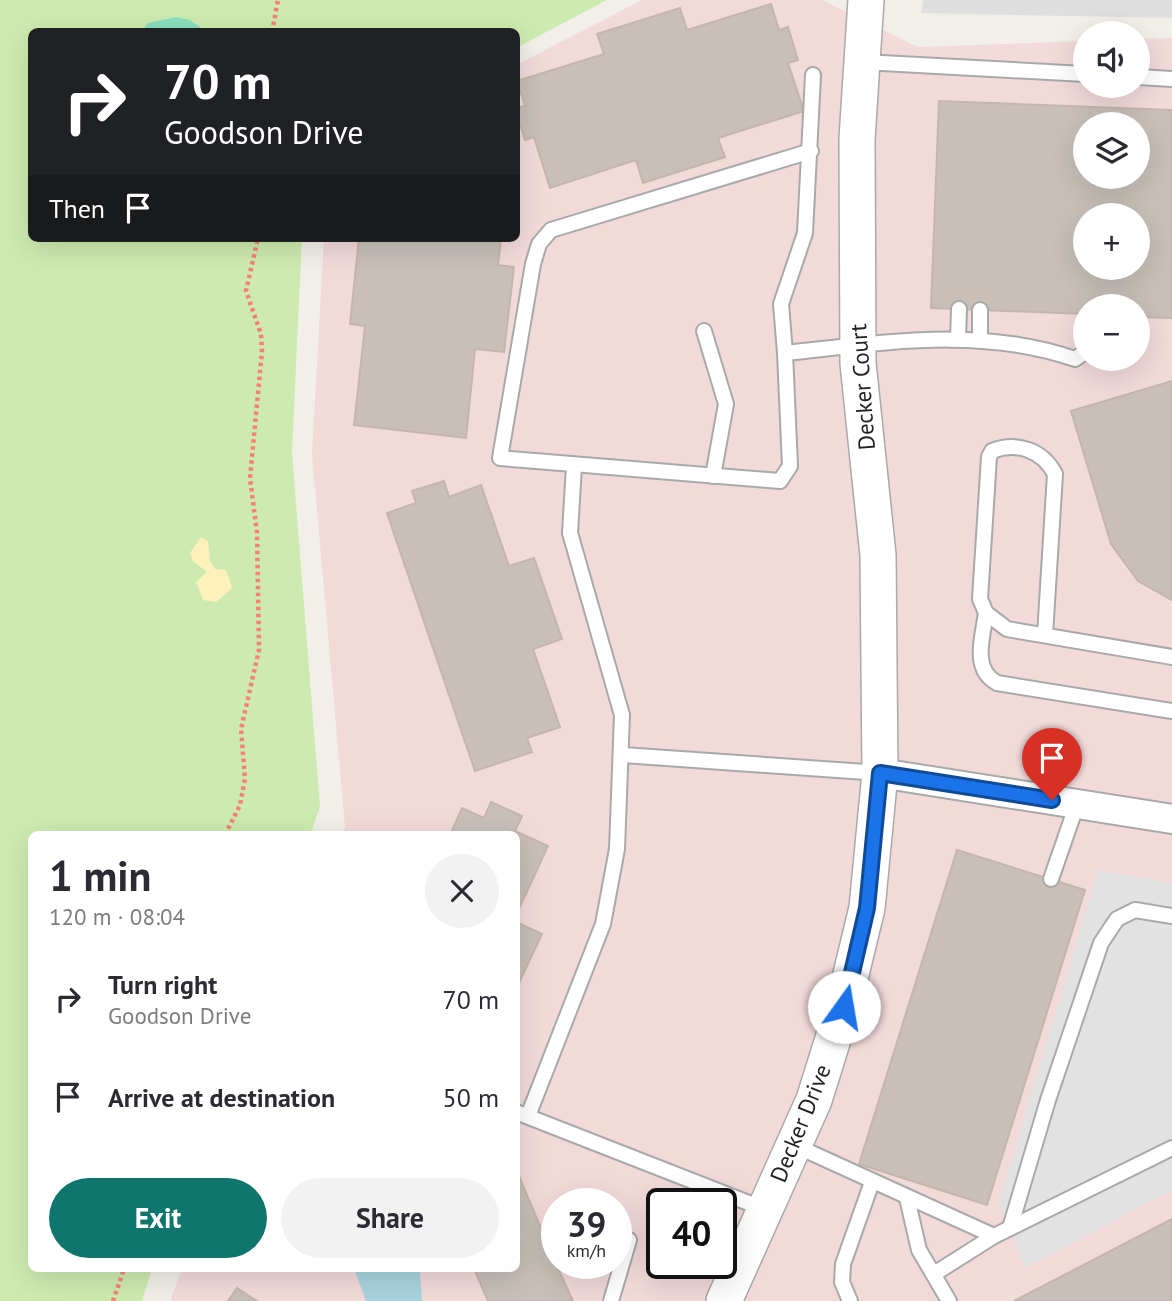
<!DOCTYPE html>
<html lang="en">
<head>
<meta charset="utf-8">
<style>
	body { margin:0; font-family:"PT Sans",sans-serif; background:#f2f2f3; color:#2b2b33; height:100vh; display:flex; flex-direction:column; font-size:26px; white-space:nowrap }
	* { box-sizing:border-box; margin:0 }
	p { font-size:23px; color:#7c7c81 }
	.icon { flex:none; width:38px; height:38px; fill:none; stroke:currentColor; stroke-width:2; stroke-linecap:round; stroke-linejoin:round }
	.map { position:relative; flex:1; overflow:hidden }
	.details { position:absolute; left:28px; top:831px; width:492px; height:441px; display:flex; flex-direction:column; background:#fff; border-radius:10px; box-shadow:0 7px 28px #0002 }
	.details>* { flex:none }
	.guide { position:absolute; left:28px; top:28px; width:492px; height:214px; border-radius:10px; box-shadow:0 7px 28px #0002; background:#202124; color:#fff; overflow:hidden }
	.buttons { position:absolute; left:1073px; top:21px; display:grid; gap:14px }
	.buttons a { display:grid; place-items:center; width:77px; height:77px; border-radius:50%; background:#fff; box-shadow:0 7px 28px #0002; font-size:35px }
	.speed { position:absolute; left:541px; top:1188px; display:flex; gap:14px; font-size:35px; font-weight:700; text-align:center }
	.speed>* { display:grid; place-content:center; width:91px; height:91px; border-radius:50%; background:#fff; box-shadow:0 7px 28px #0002; line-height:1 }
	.speed small { font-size:18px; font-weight:400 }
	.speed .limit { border:4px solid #111; border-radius:10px; background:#fff; color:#111 }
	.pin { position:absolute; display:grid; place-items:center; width:60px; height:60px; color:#fff; margin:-72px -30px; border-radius:50% 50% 50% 0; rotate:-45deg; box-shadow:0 0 7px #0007 }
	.pin .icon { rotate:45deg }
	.me { position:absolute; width:77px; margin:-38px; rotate:13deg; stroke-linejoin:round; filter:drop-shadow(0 0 5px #0008) }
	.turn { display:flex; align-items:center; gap:24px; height:147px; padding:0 21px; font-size:32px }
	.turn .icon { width:91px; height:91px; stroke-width:2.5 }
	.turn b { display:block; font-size:49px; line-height:60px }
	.then { display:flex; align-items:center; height:66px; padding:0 21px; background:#0003; gap:14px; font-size:26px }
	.round { display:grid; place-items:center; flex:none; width:74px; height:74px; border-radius:37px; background:#f2f2f3 }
	.headline { display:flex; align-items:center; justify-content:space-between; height:119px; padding:0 21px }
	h1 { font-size:42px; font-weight:600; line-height:52px }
	.action { display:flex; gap:14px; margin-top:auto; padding:14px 21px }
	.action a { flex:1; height:80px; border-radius:42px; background:#0f766e; color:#fff; font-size:28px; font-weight:600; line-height:80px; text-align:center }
	.action a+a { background:#f2f2f3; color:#2b2b33 }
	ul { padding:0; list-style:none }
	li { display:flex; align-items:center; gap:21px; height:98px; padding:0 21px }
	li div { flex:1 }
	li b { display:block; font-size:26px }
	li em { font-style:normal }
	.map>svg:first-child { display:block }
	.residential { fill:#e0dfdf }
	.commercial { fill:#f2dad9; fill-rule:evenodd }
	.grass { fill:#cdebb0 }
	.sand { fill:#fff1ba }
	.pitch { fill:#88e0be }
	.parking { fill:#e2e2e2 }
	.water { fill:#aad3df }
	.building { fill:#c7bfb8; stroke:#c4b6ab; stroke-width:2; fill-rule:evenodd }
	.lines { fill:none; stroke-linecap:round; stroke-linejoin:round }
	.service-casing { stroke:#a9a9a9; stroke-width:18 }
	.minor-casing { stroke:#a9a9a9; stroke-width:32 }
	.tertiary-casing { stroke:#a9a9a9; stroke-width:38 }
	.path { stroke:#fa8072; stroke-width:4.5; stroke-dasharray:3.5 3.5; stroke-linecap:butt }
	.service { stroke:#fff; stroke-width:14 }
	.minor { stroke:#fff; stroke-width:28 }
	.tertiary { stroke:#fff; stroke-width:35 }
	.route-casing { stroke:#114b97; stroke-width:18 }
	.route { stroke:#1a73e8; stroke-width:12 }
	.labels { text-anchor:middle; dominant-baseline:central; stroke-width:5; stroke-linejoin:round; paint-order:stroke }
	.street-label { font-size:23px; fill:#222; stroke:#fff }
</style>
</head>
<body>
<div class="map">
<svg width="1172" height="1301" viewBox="0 0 1172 1301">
	<rect width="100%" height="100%" fill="#f2efe9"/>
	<polygon class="residential" points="923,0 1172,0 1172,18 921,13"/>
	<path class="commercial" d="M642 0H822L918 47 1085 41V86H1138V39L1172 38V1301H170L182 1269H516V835H342L345 827 312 454 324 238H516V65ZM1085 124H1138V177H1085ZM1085 215H1138V268H1085ZM1085 306H1138V359H1085ZM556 1204H616V1264H556ZM662 1204H721V1264H662Z"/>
	<polygon class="grass" points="0,0 607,0 516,48 516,32 32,32 32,238 302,238 292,453 320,807 310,835 32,835 32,1269 152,1269 142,1301 0,1301"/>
	<polygon class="sand" points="201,537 208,541 210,561 215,569 226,570 232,588 216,602 203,600 196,582 207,572 193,561 190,553"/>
	<polygon class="pitch" points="176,17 190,20 205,31 142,31 148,23"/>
	<polygon class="parking" points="1098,870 1172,883 1172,1190 1025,1268 999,1202"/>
	<polygon class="water" points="354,1269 420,1269 422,1301 366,1301"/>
	<g class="building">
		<polygon points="771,4 779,30 788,27 798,60 788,63 804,111 718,138 725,157 643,183 636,160 550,188 534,137 525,140 516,111 516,108 525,106 517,81 604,54 597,34 680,8 687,30"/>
		<path d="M939 101 1172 110V318L1138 317V306H1085V314L931 308ZM1085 124H1138V177H1085ZM1085 215H1138V268H1085Z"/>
		<polygon points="359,238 388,241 389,238 501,238 498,265 514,267 504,352 475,349 466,438 354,425 365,326 350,324"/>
		<polygon points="1172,381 1172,600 1138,581 1111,544 1071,411"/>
		<polygon points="444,481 449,497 481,485 509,566 534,558 562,639 533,649 560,727 527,738 532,752 475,771 387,513 416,503 412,491"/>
		<polygon points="491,802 522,816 515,831 548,846 516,915 516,835 450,835 462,808 484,818"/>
		<polygon points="957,850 1085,890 987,1205 859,1164"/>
		<polygon points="516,922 542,934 516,989"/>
		<polygon points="516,1169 556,1264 573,1301 488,1301 474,1269 516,1269"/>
		<polygon points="1172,1219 1172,1301 1014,1301"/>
		<polygon points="237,1288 257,1301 228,1301"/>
	</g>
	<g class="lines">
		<g class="service-casing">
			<g id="service">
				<polyline points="863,62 1085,74"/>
				<path d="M813 75 805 233 781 304 785 353C883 343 979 326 1075 359L1085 352"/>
				<polyline points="1138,77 1172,79"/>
				<polyline points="704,331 726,404 713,476"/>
				<polyline points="958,339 959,309"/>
				<polyline points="980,339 980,310"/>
				<polyline points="785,353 790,466 780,481 500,458 533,264 539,244 551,230 811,151"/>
				<path d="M986 613C983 636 971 669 997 683L1172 711"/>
				<path d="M1045 635 1055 474C1043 451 1018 441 992 451L989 457 980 599 986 613 1007 629 1172 657"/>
				<polyline points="623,755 880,773"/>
				<polyline points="1051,879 1077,804"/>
				<polyline points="516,1112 764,1209"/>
				<polyline points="528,1116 603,924 617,849 622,715 570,533 574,466"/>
				<polyline points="794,1145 994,1236 1172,1148"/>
				<polyline points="907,1198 919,1250 949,1301"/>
				<polyline points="1010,1228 1048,1100 1101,943 1117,919 1135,910 1172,916"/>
				<polyline points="934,1274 994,1236"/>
				<polyline points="611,1301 629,1240"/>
				<polyline points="850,1301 842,1282 843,1264 872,1182"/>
			</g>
		</g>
		<g class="minor-casing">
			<polyline id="minor" points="880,773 1172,819"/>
		</g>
		<g class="tertiary-casing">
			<polyline id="tertiary" points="724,1301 814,1100 843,1007 867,908 880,773 878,555 858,363 857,139 866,0"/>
		</g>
		<g class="path">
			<polyline points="272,32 278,0"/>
			<polyline points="225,835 240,805 245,779 241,729 259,650 257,533 250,478 262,351 261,334 246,291 258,238"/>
			<polyline points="113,1301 124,1269"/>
		</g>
		<use href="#service" class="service"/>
		<use href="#minor" class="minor"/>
		<use href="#tertiary" class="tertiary"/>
	</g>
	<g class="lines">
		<g class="route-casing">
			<polyline id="route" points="844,1007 867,908 880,773 1052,800"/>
		</g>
		<use href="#route" class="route"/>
	</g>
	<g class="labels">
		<g class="street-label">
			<text transform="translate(862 387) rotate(-94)">Decker Court</text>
			<text transform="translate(800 1123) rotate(-68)">Decker Drive</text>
		</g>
	</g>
</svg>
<div class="buttons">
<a><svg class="icon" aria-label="sound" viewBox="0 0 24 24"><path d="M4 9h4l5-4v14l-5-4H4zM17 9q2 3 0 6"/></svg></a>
<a><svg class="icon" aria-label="layers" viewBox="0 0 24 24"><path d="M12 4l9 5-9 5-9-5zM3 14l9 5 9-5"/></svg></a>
<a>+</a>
<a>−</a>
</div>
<div class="speed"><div>39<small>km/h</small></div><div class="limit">40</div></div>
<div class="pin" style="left:1052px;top:800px;background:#d93025"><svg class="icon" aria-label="arrive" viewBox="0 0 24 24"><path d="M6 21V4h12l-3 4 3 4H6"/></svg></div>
<svg class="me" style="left:844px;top:1007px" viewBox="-20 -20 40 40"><circle r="19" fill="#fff"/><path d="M0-13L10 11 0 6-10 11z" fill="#1a73e8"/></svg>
<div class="guide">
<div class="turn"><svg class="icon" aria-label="right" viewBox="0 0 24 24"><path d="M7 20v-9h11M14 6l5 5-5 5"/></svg><div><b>70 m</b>Goodson Drive</div></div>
<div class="then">Then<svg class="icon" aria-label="arrive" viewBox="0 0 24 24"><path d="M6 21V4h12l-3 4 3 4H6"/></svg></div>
</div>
<section class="details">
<div class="headline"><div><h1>1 min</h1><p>120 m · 08:04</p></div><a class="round"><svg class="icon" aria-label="close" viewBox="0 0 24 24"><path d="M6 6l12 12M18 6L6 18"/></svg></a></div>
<ul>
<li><svg class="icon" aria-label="right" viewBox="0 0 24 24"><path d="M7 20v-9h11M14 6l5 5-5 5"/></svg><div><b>Turn right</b><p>Goodson Drive</p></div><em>70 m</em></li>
<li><svg class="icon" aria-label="arrive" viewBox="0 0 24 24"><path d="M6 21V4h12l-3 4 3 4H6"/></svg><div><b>Arrive at destination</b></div><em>50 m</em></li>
</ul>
<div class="action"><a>Exit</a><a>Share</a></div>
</section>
</div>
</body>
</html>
